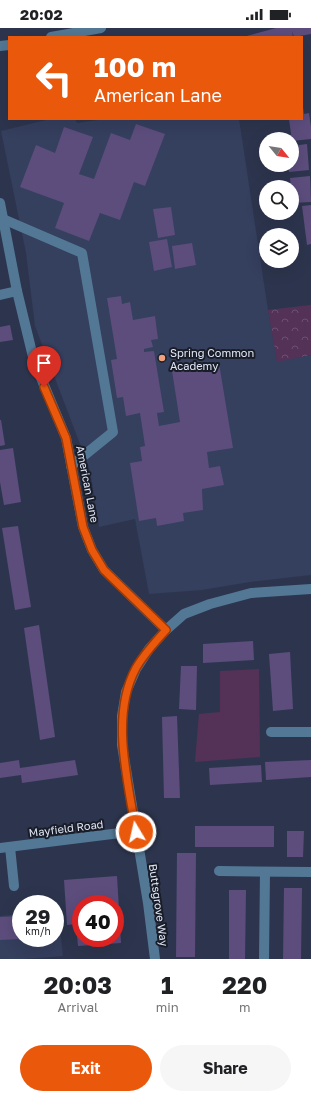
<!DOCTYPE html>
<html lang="en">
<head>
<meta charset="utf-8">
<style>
	body { margin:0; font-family:"Golos Text",sans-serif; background:#f6f6f6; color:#202124; height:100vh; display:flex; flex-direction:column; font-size:15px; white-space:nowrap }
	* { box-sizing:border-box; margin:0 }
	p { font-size:13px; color:#757577 }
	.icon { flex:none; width:22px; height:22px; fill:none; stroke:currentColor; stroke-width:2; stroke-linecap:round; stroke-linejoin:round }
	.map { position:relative; height:931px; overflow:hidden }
	.panel { display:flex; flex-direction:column; background:#fff; flex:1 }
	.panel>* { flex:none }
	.banner { position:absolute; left:8px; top:8px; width:295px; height:84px; border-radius:0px; box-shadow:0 4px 16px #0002; background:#ea580c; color:#fff; overflow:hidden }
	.needle { width:26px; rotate:120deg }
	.tools { position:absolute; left:259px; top:104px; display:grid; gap:8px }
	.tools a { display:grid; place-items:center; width:40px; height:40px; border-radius:50%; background:#fff; box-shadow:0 4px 16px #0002; font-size:20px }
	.speed { position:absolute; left:12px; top:867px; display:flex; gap:8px; font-size:20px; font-weight:700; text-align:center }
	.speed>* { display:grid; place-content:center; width:52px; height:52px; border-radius:50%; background:#fff; box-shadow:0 4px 16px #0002; line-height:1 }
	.speed small { font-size:10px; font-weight:400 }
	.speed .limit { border:6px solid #d22; background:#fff; color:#111 }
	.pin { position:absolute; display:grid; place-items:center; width:34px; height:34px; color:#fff; margin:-41px -17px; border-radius:50% 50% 50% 0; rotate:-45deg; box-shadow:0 0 4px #0007 }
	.pin .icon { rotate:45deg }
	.me { position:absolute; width:44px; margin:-22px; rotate:351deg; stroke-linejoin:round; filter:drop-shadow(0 0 3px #0008) }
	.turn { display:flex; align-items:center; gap:14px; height:84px; padding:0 20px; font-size:18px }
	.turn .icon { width:52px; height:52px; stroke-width:2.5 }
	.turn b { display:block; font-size:28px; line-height:34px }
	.eta { display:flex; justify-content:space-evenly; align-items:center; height:68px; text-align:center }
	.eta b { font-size:24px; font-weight:700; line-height:28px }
	.button { display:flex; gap:8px; margin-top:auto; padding:8px 20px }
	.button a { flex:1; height:46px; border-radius:24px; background:#ea580c; color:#fff; font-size:16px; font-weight:700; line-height:46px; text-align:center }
	.button a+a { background:#f6f6f6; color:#202124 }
	.status { display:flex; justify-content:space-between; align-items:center; height:28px; padding:0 20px; background:#fff; direction:ltr }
	.status svg { height:11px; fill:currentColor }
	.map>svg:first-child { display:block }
	.built { fill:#353f5e }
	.green { fill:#543257 }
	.forest { fill:url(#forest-crowns) }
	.building { fill:#5c4d7d; fill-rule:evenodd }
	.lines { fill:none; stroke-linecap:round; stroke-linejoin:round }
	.minor { stroke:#537895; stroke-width:10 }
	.route-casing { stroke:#983908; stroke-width:10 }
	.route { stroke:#ea580c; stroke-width:7 }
	.poi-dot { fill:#f1a17d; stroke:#191d28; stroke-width:1.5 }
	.labels { text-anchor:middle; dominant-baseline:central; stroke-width:4; stroke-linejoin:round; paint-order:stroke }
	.poi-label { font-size:11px; fill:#e0e6f6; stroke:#191d28; text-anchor:start }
	.street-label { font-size:11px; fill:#e0e6f6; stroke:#191d28 }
</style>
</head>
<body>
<div class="status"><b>20:02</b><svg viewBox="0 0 49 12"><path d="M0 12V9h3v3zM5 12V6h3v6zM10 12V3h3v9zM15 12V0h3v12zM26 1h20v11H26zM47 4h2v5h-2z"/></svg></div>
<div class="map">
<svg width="311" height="931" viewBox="0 0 311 931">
	<defs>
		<pattern id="forest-crowns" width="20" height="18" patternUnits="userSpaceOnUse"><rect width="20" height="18" fill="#543257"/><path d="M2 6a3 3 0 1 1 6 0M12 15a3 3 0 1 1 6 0" fill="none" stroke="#6c5070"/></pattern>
	</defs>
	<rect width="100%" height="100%" fill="#2d354e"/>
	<g class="built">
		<polygon points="50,91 75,91 77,95 105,91 239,91 268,282 277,333 311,327 311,547 250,554 202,562 149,566 135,491 99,499 90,442 35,298 26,225 1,103"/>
		<polygon points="58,882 63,928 25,931 0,931 0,888 21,886 21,910 55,910 55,883"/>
	</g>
	<polygon class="green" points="259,641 260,729 195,734 199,686 220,684 220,643"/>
	<polygon class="forest" points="311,277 311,327 277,334 268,282"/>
	<g class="building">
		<polygon points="276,0 311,0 311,6 294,9 292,3 293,9 243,9"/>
		<polygon points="302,79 303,79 304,86 309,85 311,99 311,111 292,113 289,91 302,91"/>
		<polygon points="136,96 165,106 145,158 134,154 120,192 100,185 89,213 55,200 64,175 20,159 36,117 55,125 64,99 93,109 79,146 94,151 111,105 130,112"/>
		<polygon points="307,116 309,142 289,144 288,137 292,137 292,118"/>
		<polygon points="310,148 311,174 292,175 292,159 291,159 290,150"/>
		<polygon points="311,177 311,216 307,217 302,178"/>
		<polygon points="171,179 175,207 158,210 153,181"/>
		<polygon points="167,211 172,239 154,243 149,214"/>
		<polygon points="192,215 196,237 175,241 172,218"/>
		<polygon points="121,268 122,276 130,274 133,292 155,288 158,311 151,312 153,319 144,321 144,324 154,323 164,384 157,385 159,398 180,394 172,343 219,335 233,420 207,424 209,440 220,438 224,457 202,461 203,482 183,485 184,493 157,498 156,490 139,493 130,435 142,433 140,419 145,418 140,385 126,388 123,369 117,370 111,332 117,331 107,270"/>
		<polygon points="10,297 13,312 0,314 0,299"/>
		<polygon points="0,392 1,392 5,417 0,418"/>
		<polygon points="13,420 21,474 4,477 0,454 0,422"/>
		<polygon points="18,498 31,579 15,582 2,500"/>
		<polygon points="39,597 55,709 40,712 24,600"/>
		<polygon points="253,613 254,632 203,635 203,616"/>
		<polygon points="290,624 293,681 273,683 269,626"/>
		<polygon points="181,638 197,638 196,682 179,681"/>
		<polygon points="177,688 180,770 164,770 162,689"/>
		<polygon points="19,732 20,740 75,732 78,747 22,755 21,747 0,750 0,735"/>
		<polygon points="311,732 311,749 266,752 265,734"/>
		<polygon points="261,737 262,754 210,757 209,740"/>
		<rect x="195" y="798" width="79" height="21"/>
		<polygon points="287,803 304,803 303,829 287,829"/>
		<polygon points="177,825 196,825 195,929 176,929"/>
		<path d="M117 848 121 915 78 918 76 896 67 897 64 852ZM81 876H115V910H81Z"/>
		<polygon points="284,860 302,860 301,931 283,931"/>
		<polygon points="229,862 246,862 245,931 229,931"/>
		<polygon points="21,888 21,911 0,912 0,889"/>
	</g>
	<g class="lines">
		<g class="minor">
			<polyline points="51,9 101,0"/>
			<polyline points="0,18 9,17"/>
			<polyline points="0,175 17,263 34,333 66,410 83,499 92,522 104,542 166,602"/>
			<polyline points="3,191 82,225 113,404 71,438"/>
			<polyline points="0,267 17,263"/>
			<polyline points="271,704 311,704"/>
			<polyline points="10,819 14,858"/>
			<polyline points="0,820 136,803"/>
			<polyline points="219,843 311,844"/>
			<polyline points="155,931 148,875 122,717 122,688 126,664 136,641 149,621 166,602 184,586 210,576 251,565 311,561"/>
			<polyline points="264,931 265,844"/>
		</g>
	</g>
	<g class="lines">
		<g class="route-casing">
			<path id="route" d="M44 359 66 410 83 499 92 522 104 542 166 602C155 614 144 626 136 640 110 688 128 753 136 804"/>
		</g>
		<use href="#route" class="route"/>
	</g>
	<circle class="poi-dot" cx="162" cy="330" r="4"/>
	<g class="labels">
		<g class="poi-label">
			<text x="170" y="324">Spring Common<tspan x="170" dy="13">Academy</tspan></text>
		</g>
		<g class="street-label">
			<text transform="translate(88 456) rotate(79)">American Lane</text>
			<text transform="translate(66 800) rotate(-7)">Mayfield Road</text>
			<text transform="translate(159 877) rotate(82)">Buttsgrove Way</text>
		</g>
	</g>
</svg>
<div class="tools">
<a><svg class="needle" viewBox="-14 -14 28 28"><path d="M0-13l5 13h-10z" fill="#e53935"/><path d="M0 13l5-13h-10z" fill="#757577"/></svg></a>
<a><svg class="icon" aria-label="search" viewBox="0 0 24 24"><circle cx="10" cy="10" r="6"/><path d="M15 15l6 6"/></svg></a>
<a><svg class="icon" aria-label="layers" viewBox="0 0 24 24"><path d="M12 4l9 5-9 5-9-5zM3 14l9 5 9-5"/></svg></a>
</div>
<div class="speed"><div>29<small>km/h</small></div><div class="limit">40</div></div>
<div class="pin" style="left:44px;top:359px;background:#d93025"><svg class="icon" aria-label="arrive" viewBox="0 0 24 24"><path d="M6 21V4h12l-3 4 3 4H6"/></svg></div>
<svg class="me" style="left:136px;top:804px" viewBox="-20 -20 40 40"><circle r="17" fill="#ea580c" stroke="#fff" stroke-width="3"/><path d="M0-11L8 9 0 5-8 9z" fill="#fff"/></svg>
<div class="banner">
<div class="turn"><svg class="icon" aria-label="left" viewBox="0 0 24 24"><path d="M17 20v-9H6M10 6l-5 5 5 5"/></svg><div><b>100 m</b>American Lane</div></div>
</div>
</div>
<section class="panel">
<div class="eta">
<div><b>20:03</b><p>Arrival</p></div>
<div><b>1</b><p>min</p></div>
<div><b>220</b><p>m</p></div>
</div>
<div class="button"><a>Exit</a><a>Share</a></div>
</section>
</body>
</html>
